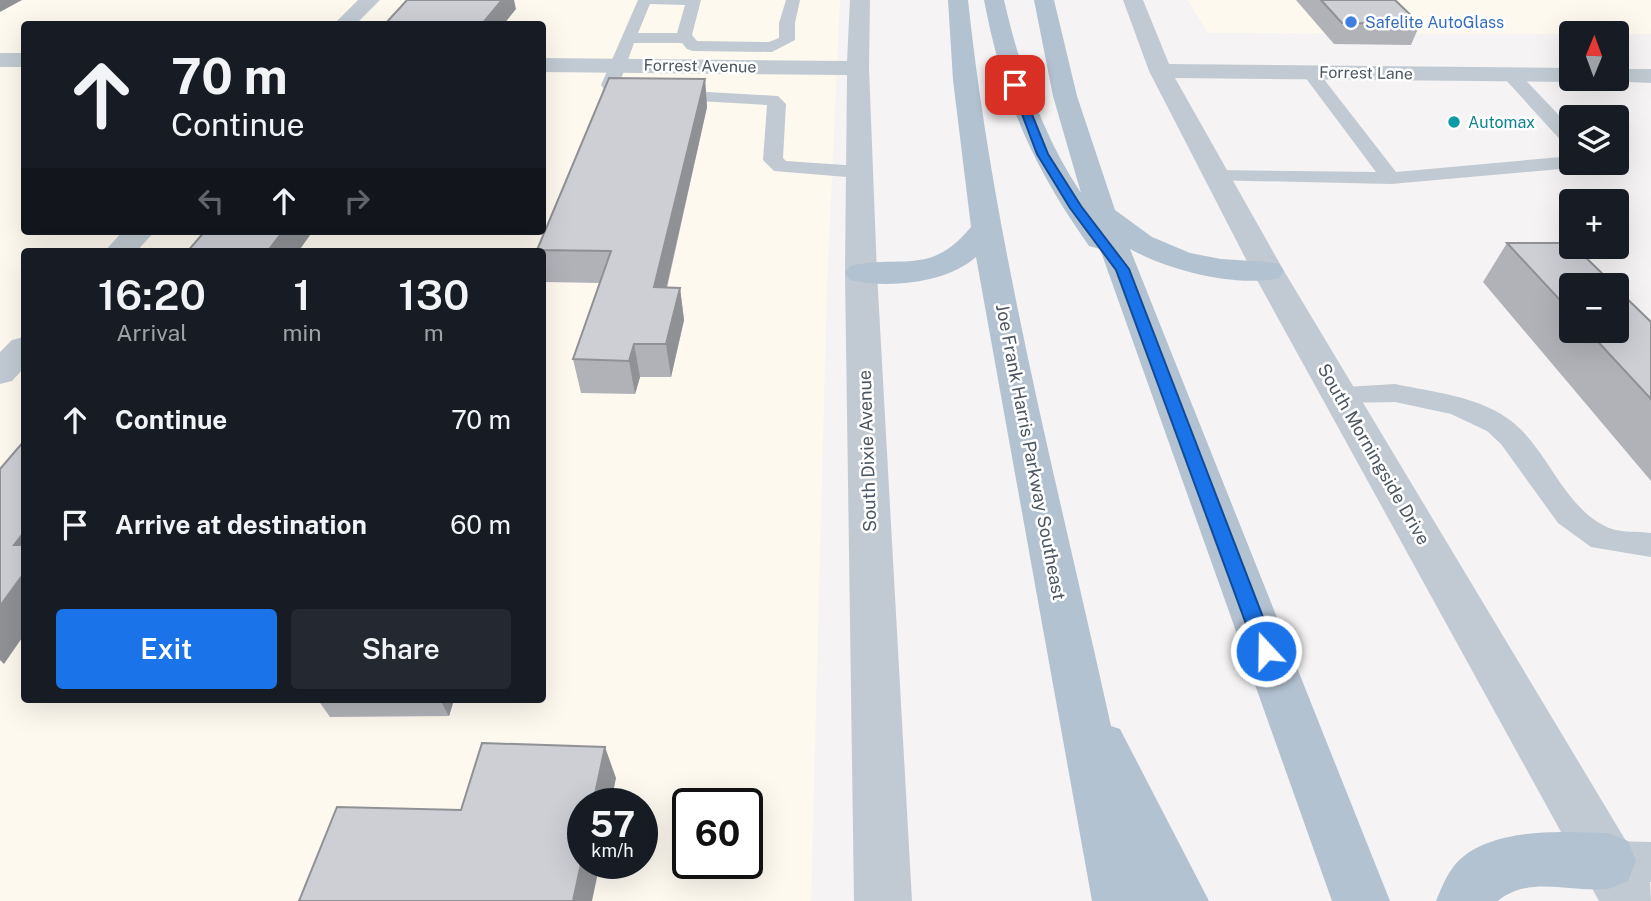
<!DOCTYPE html>
<html lang="en">
<head>
<meta charset="utf-8">
<style>
	body { margin:0; font-family:"Public Sans",sans-serif; background:#242831; color:#f1f3f6; height:100vh; display:flex; flex-direction:column; font-size:26px; white-space:nowrap }
	* { box-sizing:border-box; margin:0 }
	p { font-size:23px; color:#9ea1a6 }
	.icon { flex:none; width:38px; height:38px; fill:none; stroke:currentColor; stroke-width:2; stroke-linecap:round; stroke-linejoin:round }
	.map { position:relative; flex:1; overflow:hidden }
	.drawer { position:absolute; left:21px; top:248px; width:525px; height:455px; display:flex; flex-direction:column; background:#171b24; border-radius:7px; box-shadow:0 7px 28px #0002 }
	.drawer>* { flex:none }
	.guide { position:absolute; left:21px; top:21px; width:525px; height:214px; border-radius:7px; box-shadow:0 7px 28px #0002; background:#171b24; color:#f1f3f6; overflow:hidden }
	.needle { width:46px; rotate:1deg }
	.controls { position:absolute; left:1559px; top:21px; display:grid; gap:14px }
	.controls a { display:grid; place-items:center; width:70px; height:70px; border-radius:7px; background:#171b24; box-shadow:0 7px 28px #0002; font-size:35px }
	.speed { position:absolute; left:567px; top:788px; display:flex; gap:14px; font-size:35px; font-weight:700; text-align:center }
	.speed>* { display:grid; place-content:center; width:91px; height:91px; border-radius:50%; background:#171b24; box-shadow:0 7px 28px #0002; line-height:1 }
	.speed small { font-size:18px; font-weight:400 }
	.speed .limit { border:4px solid #111; border-radius:10px; background:#fff; color:#111 }
	.pin { position:absolute; display:grid; place-items:center; width:60px; height:60px; color:#fff; margin:-30px; border-radius:14px; box-shadow:0 4px 10px #0006 }
	.me { position:absolute; width:77px; margin:-38px; rotate:339deg; stroke-linejoin:round; filter:drop-shadow(0 0 5px #0008) }
	.turn { display:flex; align-items:center; gap:24px; height:147px; padding:0 35px; font-size:32px }
	.turn .icon { width:91px; height:91px; stroke-width:2.5 }
	.turn b { display:block; font-size:49px; line-height:60px }
	.lanes { display:flex; align-items:center; height:66px; padding:0 35px; background:#0003; justify-content:center; gap:35px; direction:ltr }
	.lanes .off { opacity:.35 }
	.eta { display:flex; justify-content:space-evenly; align-items:center; height:119px; text-align:center }
	.eta b { font-size:42px; font-weight:600; line-height:49px }
	.cta { display:flex; gap:14px; margin-top:auto; padding:14px 35px }
	.cta a { flex:1; height:80px; border-radius:7px; background:#1a73e8; color:#fff; font-size:28px; font-weight:600; line-height:80px; text-align:center }
	.cta a+a { background:#242831; color:#f1f3f6 }
	ul { padding:0; list-style:none }
	li { display:flex; align-items:center; gap:21px; height:105px; padding:0 35px }
	li div { flex:1 }
	li b { display:block; font-size:26px }
	li em { font-style:normal }
	.map>svg:first-child { display:block }
	.commercial { fill:#fdf9ef; fill-rule:evenodd }
	.lines { fill:none; stroke-linecap:round; stroke-linejoin:round }
	.lane { fill:#c1cad2; fill-rule:evenodd }
	.street { fill:#c1cad2; fill-rule:evenodd }
	.primary { fill:#b3c2d1; fill-rule:evenodd }
	.wall { fill:#b0b2b7 }
	.shaded-wall { fill:#909195 }
	.building { fill:#cdcfd5; stroke:#909195; stroke-width:2 }
	.route { fill:#1a73e8; stroke:#114b97; stroke-width:2 }
	.shop-dot { fill:#3f7fe0; stroke:#fff; stroke-width:2.5 }
	.culture-dot { fill:#0f9aa8; stroke:#fff; stroke-width:2.5 }
	.labels { text-anchor:middle; dominant-baseline:central; stroke-width:5; stroke-linejoin:round; paint-order:stroke }
	.far-shop-label { font-size:16px; fill:#366cbe; stroke:#fff; text-anchor:start }
	.far-street-label { font-size:16px; fill:#4a5661; stroke:#fff }
	.far-culture-label { font-size:16px; fill:#0d838f; stroke:#fff; text-anchor:start }
	.street-label { font-size:18px; fill:#4a5661; stroke:#fff }
</style>
</head>
<body>
<div class="map">
<svg width="1651" height="901" viewBox="0 0 1651 901">
	<rect width="100%" height="100%" fill="#f5f3f3"/>
	<g class="commercial">
		<path d="M0 0H840L827 287 811 901H0ZM24 24H542V231H24ZM24 252H542V700H24ZM583 803H642V863H583ZM688 803H747V863H688Z"/>
		<polygon points="1187,0 1651,0 1651,34 1208,33"/>
	</g>
	<g class="lines">
		<g class="lane">
			<path d="M638 0H701L692 35 697 41 769 42 779 38V23L786 0H800L795 23V40L772 52 693 51 687 49 682 43H634L619 85 620 87 778 96 786 104 783 158 786 161 859 166 866 168 869 172 866 176 859 178 774 171 763 160 767 105 609 96 601 85ZM650 4 685 5 677 33H638Z"/>
			<polygon points="1310,68 1316,69 1396,172 1572,156 1572,163 1581,163 1572,168 1391,184 1209,180 1206,176 1209,172 1216,170 1376,172 1302,73"/>
			<polygon points="1511,70 1517,71 1572,129 1572,146 1565,145 1505,79 1503,75"/>
			<path d="M1395 384C1432 392 1476 396 1507 418 1548 446 1561 507 1609 528 1620 533 1638 531 1651 533V557L1591 547 1558 523 1501 444 1487 431 1451 414 1395 402 1339 403 1330 400 1326 394 1330 388Z"/>
			<polygon points="1608,841 1651,842 1651,882 1608,881 1594,875 1588,861 1594,847"/>
		</g>
		<g class="street">
			<polygon points="358,0 380,0 356,24 334,24"/>
			<polygon points="850,0 870,0 869,68 877,273 912,901 854,901 845,273 847,75 542,72 542,58 847,61"/>
			<polygon points="1123,0 1143,0 1169,64 1572,68 1572,79 1581,79 1572,82 1175,78 1284,271 1650,881 1651,901 1599,901 1252,271 1149,71"/>
			<rect x="0" y="53" width="24" height="14"/>
			<polygon points="1617,69 1651,69 1651,83 1609,81 1607,79 1617,79"/>
			<polygon points="123,231 155,231 136,252 104,252"/>
			<polygon points="24,337 24,368 12,381 0,384 0,352 12,340"/>
		</g>
		<g class="primary">
			<path d="M948 0H968C994 245 1058 485 1111 726L1120 729 1209 901H1150L1149 899 1150 901H1092L976 257C947 283 888 289 850 280L845 273 850 266C901 254 930 277 971 227L953 80Z"/>
			<path d="M984 0H1004C1020 69 1042 134 1081 193L1053 96 1034 0H1054L1077 96 1115 210 1152 237 1190 253 1221 259 1268 262 1279 264 1284 271 1279 278C1236 288 1168 270 1130 249L1390 901H1332L1100 249 1089 246C1031 164 1003 98 984 0Z"/>
			<path d="M1569 832 1608 833 1628 841 1636 861 1628 881C1621 883 1614 888 1607 889 1571 893 1529 875 1498 901H1436C1441 889 1446 876 1454 866 1477 836 1534 831 1569 832Z"/>
		</g>
	</g>
	<g class="wall">
		<polygon points="1296,0 1395,0 1420,24 1411,45 1334,44"/>
		<polygon points="705,79 707,107 667,288 680,288 684,320 671,377 640,377 635,394 581,393 573,359 600,283 545,282 542,271 542,252 538,252 537,250"/>
		<polygon points="1507,243 1572,285 1572,331 1617,331 1651,322 1651,481 1483,282"/>
		<polygon points="162,700 200,700 199,701"/>
		<polygon points="318,700 454,700 449,716 330,717"/>
	</g>
	<g class="shaded-wall">
		<polygon points="0,0 22,0 0,12"/>
		<polygon points="502,0 514,0 516,9 504,24 482,24"/>
		<polygon points="705,79 707,107 659,320 654,287"/>
		<polygon points="283,231 313,231 298,252 267,252"/>
		<polygon points="680,288 684,320 671,377 666,344"/>
		<polygon points="634,344 640,377 635,394 629,361"/>
		<polygon points="24,532 24,556 14,545"/>
		<polygon points="24,573 24,635 4,664 0,660 0,606"/>
		<polygon points="440,700 454,700 449,716"/>
		<polygon points="605,747 616,778 611,803 593,803"/>
		<polygon points="583,854 583,863 600,863 592,901 573,901"/>
	</g>
	<g class="building">
		<polygon points="407,0 502,0 482,24 385,24"/>
		<polygon points="1321,0 1395,0 1420,24 1342,23"/>
		<polygon points="609,78 705,79 654,287 680,288 666,344 634,344 629,361 573,359 611,251 537,250"/>
		<polygon points="205,231 283,231 267,252 187,252"/>
		<polygon points="1507,243 1571,243 1572,247 1575,247 1614,285 1572,285 1572,313"/>
		<polygon points="1617,289 1651,322 1651,399 1588,331 1617,331"/>
		<polygon points="24,441 24,532 14,545 24,545 24,573 0,606 0,469"/>
		<polygon points="482,743 605,747 593,803 583,803 583,854 573,901 299,901 337,807 461,810"/>
	</g>
	<polygon class="route" points="1015,82 1020,85 1048,154 1081,206 1129,269 1276,651 1273,657 1266,660 1259,657 1256,651 1116,270 1070,208 1037,154 1011,85"/>
	<circle class="shop-dot" cx="1351" cy="22" r="7"/>
	<circle class="culture-dot" cx="1454" cy="122" r="7"/>
	<g class="labels">
		<g class="far-shop-label">
			<text x="1365" y="22">Safelite AutoGlass</text>
		</g>
		<g class="far-street-label">
			<text transform="translate(700 66) rotate(1)">Forrest Avenue</text>
			<text transform="translate(1366 73) rotate(1)">Forrest Lane</text>
		</g>
		<g class="far-culture-label">
			<text x="1468" y="122">Automax</text>
		</g>
		<g class="street-label">
			<text transform="translate(867 451) rotate(-92)">South Dixie Avenue</text>
			<text transform="translate(1031 452) rotate(79)">Joe Frank Harris Parkway Southeast</text>
			<text transform="translate(1374 454) rotate(60)">South Morningside Drive</text>
		</g>
	</g>
</svg>
<div class="controls">
<a><svg class="needle" viewBox="-14 -14 28 28"><path d="M0-13l5 13h-10z" fill="#e53935"/><path d="M0 13l5-13h-10z" fill="#9ea1a6"/></svg></a>
<a><svg class="icon" aria-label="layers" viewBox="0 0 24 24"><path d="M12 4l9 5-9 5-9-5zM3 14l9 5 9-5"/></svg></a>
<a>+</a>
<a>−</a>
</div>
<div class="speed"><div>57<small>km/h</small></div><div class="limit">60</div></div>
<div class="pin" style="left:1015px;top:85px;background:#d93025"><svg class="icon" aria-label="arrive" viewBox="0 0 24 24"><path d="M6 21V4h12l-3 4 3 4H6"/></svg></div>
<svg class="me" style="left:1266px;top:651px" viewBox="-20 -20 40 40"><circle r="17" fill="#1a73e8" stroke="#fff" stroke-width="3"/><path d="M0-11L8 9 0 5-8 9z" fill="#fff"/></svg>
<div class="guide">
<div class="turn"><svg class="icon" aria-label="ahead" viewBox="0 0 24 24"><path d="M12 20V5M6 11l6-6 6 6"/></svg><div><b>70 m</b>Continue</div></div>
<div class="lanes"><svg class="icon off" aria-label="left" viewBox="0 0 24 24"><path d="M17 20v-9H6M10 6l-5 5 5 5"/></svg><svg class="icon" aria-label="ahead" viewBox="0 0 24 24"><path d="M12 20V5M6 11l6-6 6 6"/></svg><svg class="icon off" aria-label="right" viewBox="0 0 24 24"><path d="M7 20v-9h11M14 6l5 5-5 5"/></svg></div>
</div>
<section class="drawer">
<div class="eta">
<div><b>16:20</b><p>Arrival</p></div>
<div><b>1</b><p>min</p></div>
<div><b>130</b><p>m</p></div>
</div>
<ul>
<li><svg class="icon" aria-label="ahead" viewBox="0 0 24 24"><path d="M12 20V5M6 11l6-6 6 6"/></svg><div><b>Continue</b></div><em>70 m</em></li>
<li><svg class="icon" aria-label="arrive" viewBox="0 0 24 24"><path d="M6 21V4h12l-3 4 3 4H6"/></svg><div><b>Arrive at destination</b></div><em>60 m</em></li>
</ul>
<div class="cta"><a>Exit</a><a>Share</a></div>
</section>
</div>
</body>
</html>
